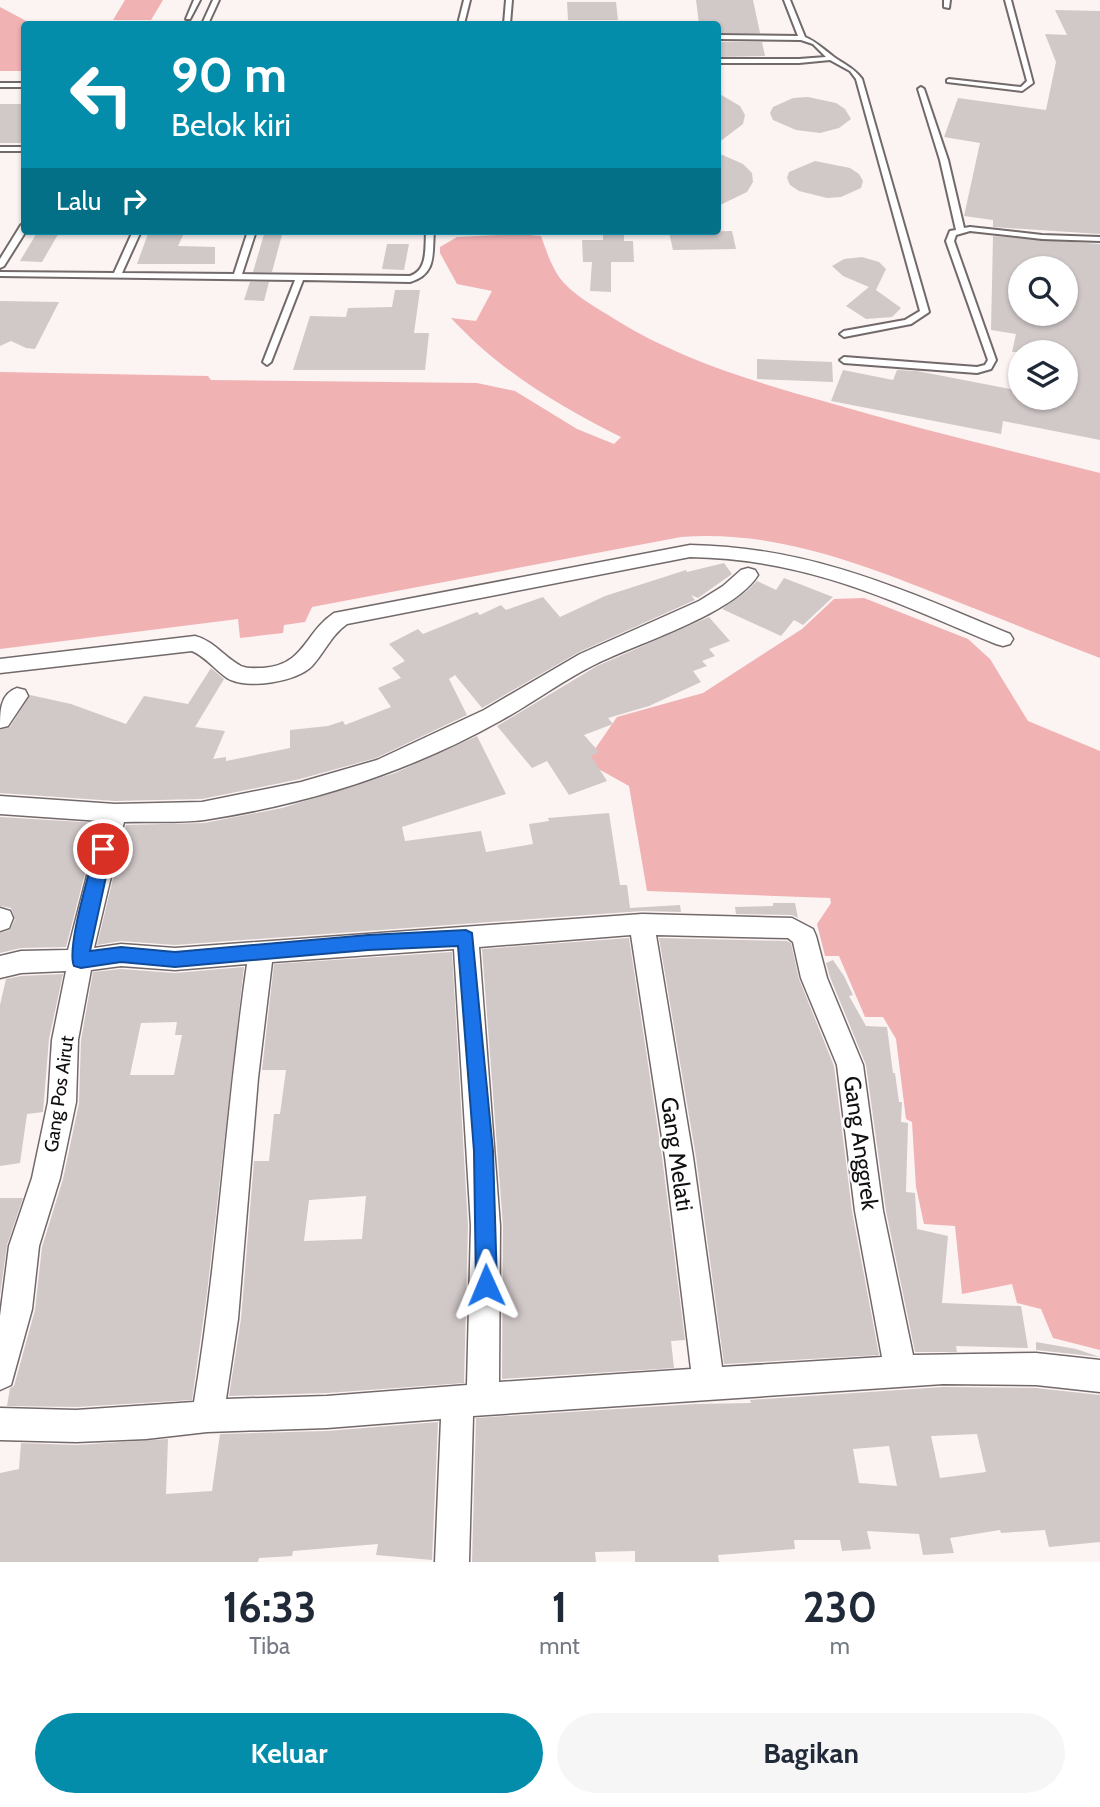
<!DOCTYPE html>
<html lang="id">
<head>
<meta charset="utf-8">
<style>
	body { margin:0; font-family:Cabin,sans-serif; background:#f6f6f7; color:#1f2937; height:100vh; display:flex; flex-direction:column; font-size:26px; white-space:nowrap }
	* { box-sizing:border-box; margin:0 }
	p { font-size:23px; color:#747a83 }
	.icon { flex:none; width:38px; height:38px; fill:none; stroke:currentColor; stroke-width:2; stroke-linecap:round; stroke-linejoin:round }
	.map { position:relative; height:1562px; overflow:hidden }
	.sheet { display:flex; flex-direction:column; background:#fff; flex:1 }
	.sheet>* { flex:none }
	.banner { position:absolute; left:21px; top:21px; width:700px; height:214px; border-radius:7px; box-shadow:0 2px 5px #0004; background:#048cab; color:#fff; overflow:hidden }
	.fabs { position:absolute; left:1008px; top:256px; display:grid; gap:14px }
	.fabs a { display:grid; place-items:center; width:70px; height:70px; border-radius:50%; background:#fff; box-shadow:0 2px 5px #0004; font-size:35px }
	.pin { position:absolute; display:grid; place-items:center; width:60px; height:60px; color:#fff; margin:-30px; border:4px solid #fff; border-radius:50%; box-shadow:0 2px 7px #0007 }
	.me { position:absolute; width:77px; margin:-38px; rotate:359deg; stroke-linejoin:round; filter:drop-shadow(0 0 5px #0008) }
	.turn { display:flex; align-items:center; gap:24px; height:147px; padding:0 35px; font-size:32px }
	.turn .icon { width:91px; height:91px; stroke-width:2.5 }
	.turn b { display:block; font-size:49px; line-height:60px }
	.then { display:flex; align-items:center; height:66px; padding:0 35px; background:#0003; gap:14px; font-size:26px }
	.eta { display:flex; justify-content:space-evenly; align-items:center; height:119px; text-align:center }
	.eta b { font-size:42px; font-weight:700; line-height:49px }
	.primary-button { display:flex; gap:14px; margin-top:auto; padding:14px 35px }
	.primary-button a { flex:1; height:80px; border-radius:42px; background:#048cab; color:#fff; font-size:28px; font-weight:700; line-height:80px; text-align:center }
	.primary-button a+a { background:#f6f6f7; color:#1f2937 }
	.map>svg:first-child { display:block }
	.water { fill:#f1b2b4 }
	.building { fill:#d1c8c8; fill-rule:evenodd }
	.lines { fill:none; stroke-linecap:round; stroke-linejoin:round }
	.lane-casing { stroke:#72696a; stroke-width:4 }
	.street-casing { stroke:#72696a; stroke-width:3 }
	.lane { fill:#fff; fill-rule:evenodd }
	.street { fill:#fff; fill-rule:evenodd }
	.route { fill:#1a73e8; stroke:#114b97; stroke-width:2 }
	.labels { text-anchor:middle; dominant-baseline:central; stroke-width:5; stroke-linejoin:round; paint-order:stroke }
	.street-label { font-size:19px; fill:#110e0e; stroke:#fff }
	.near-street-label { font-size:23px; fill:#110e0e; stroke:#fff }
</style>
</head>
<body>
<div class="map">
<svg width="1100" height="1562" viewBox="0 0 1100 1562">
	<rect width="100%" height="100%" fill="#fcf3f3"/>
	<g class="water">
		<polygon points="125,0 163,0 151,20 113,20"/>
		<polygon points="0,7 32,24 24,24 24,71 0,71"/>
		<path d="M518 234 541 236C547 252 552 270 564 283 578 298 599 309 616 320 679 359 751 381 823 401 914 428 1007 450 1100 473V658C1048 638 997 617 945 597 859 563 775 530 681 537L312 607 305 622 284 625 283 633 240 638 238 619 0 649V372L208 376 211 380 477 383 515 391 577 429 614 444 621 437C558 406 499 370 451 318L476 321 492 291 457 284 440 253V247L457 237Z"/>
		<polygon points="864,598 968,639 990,659 1028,721 1100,751 1100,1350 1053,1338 1041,1309 1017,1303 1012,1284 962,1294 955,1226 924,1224 916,1187 912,1122 906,1119 896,1039 883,1017 865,1017 839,956 825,956 817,924 831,903 830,898 647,891 629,786 586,762 617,717 703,693 802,629 834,599"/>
	</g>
	<g class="building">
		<polygon points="696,0 753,0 760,33 718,33 718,24 699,24"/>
		<polygon points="567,2 616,2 618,20 568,20"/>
		<polygon points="1055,10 1100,11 1100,234 993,227 993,220 964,216 980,143 944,137 958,98 1046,110 1056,62 1045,34 1067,35"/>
		<polygon points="718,42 762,42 765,56 718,57"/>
		<polygon points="718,93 740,106 745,115 743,124 718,143"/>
		<polygon points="808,97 836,103 845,109 851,119 839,128 820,133 796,130 773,120 770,113 773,107 793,98"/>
		<rect x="0" y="104" width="24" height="39"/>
		<polygon points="718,153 743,164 752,173 753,182 747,192 718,206"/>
		<polygon points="815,161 850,168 859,174 863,181 861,188 841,197 827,198 799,191 790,185 787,178 789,172"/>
		<polygon points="38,231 60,231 42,262 20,261"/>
		<polygon points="149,231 185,231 178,246 215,247 215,264 137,264"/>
		<polygon points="265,231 283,231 272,272 253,272"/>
		<polygon points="603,231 624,231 624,241 633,241 634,262 611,262 611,292 590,291 592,262 583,262 582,240 603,240"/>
		<polygon points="732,231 736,249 673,250 669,232"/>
		<path d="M993 236 1100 244V440L1003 421 1001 434 831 401 843 370 893 380 897 370 917 371 1020 391V397H1066V352H1012L1016 334 991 330ZM1020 268H1066V313H1020Z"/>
		<polygon points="387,244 409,244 404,270 382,269"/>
		<polygon points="862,257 879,262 886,269 876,290 901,308 892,317 866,319 846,306 869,287 843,276 832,266 844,259"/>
		<polygon points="250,282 269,282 264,301 244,300"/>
		<polygon points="395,290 420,290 414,333 429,333 425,370 293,370 310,316 346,317 348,308 392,307"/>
		<polygon points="0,301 59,302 35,349 26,348 11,341 0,346"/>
		<polygon points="757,359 832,362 833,382 757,379"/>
		<polygon points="724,563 732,574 698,598 691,595 695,600 579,652 482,708 455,675 449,679 467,715 376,758 300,779 202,799 115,801 0,793 0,730 10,727 30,695 71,704 126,724 144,696 188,704 211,668 224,679 195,727 225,731 213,759 226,757 226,761 246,757 290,748 290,730 328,726 343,721 345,725 391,707 378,688 401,678 392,668 405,661 389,644 418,629 423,634 477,612 480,615 501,605 506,610 543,597 560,617 605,596 686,570 687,572"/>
		<polygon points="784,578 833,597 803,625 794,620 781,636 722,609 747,591 757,581 776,590"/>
		<polygon points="709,617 730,641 709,649 715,656 702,661 707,666 693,671 701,682 649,706 608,718 613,724 584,735 599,752 591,756 607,781 569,795 547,761 532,768 497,726 597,666"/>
		<polygon points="477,736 506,794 402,827 405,841 481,831 486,852 533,844 529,824 549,821 548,818 609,813 620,885 627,885 630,908 680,905 681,912 642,911 175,945 121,941 97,945 126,825 204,823 282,808 395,773"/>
		<polygon points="0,817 98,823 66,947 21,948 0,953 0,933 10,930 15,919 11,908 0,906"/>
		<polygon points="773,903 795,903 798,918 792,915 736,914 735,907 773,906"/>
		<polygon points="629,938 662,1157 685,1340 671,1341 674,1368 502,1379 503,1226 482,949"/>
		<polygon points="659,938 787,941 791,943 799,979 834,1066 852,1211 879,1355 724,1364 696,1157"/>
		<path d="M452 952 468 1226 464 1383 327 1393 229 1396 241 1319 254 1161H269L274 1114H280L286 1070H262L274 964ZM366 1196 362 1239 304 1241 309 1200Z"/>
		<polygon points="833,960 844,976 853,995 849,996 866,1026 887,1027 893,1073 895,1073 899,1102 902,1102 901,1122 908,1123 906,1192 915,1193 917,1229 948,1236 942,1303 1021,1306 1028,1348 956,1346 957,1352 915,1352 886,1211 866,1065 830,977 826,963"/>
		<path d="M244 967 207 1293 192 1400 76 1407 7 1406 10 1388 14 1386 35 1310 42 1247 63 1179 79 1103 81 1040 93 972 121 969 175 973ZM177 1022 175 1035H182L174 1075H130L141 1023Z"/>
		<polygon points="63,974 49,1039 43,1112 27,1114 20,1163 0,1166 0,1005 6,979 21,976"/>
		<polygon points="0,1198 23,1198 7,1245 0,1295"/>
		<polygon points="1036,1342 1076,1349 1100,1357 1036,1350"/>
		<path d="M943 1387 1036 1388 1100 1395V1542L1049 1547 1045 1530 1001 1533 1000 1530 950 1538 954 1553 923 1555 919 1534 867 1531 871 1549 842 1551 840 1540H794L795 1549 718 1555 719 1562H635V1551L595 1552 596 1562H472L476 1418 695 1404 751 1403 750 1400ZM977 1434 986 1472 940 1478 931 1436ZM889 1446 897 1486 859 1483 853 1449Z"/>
		<polygon points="438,1422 432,1560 376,1555 378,1544 293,1551 292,1556 259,1558 258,1562 0,1562 0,1473 19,1469 21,1443 76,1445 168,1439 166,1494 212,1491 220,1434 327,1431"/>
	</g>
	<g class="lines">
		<g class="lane-casing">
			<g id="lane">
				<polygon points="194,0 200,0 190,19 186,19"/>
				<polygon points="213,0 219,0 208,24 202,24"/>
				<polygon points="464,0 470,0 464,24 458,24"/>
				<polygon points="506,0 512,0 510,24 504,24"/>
				<path d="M784 0H790L805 37C817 42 823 49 834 57 845 65 854 68 862 79L929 312 911 324 844 337 840 334 844 331 905 320 920 311 856 79 850 71 830 60 799 63H718V59H799L826 57 813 44 801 40 718 39V35L798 36Z"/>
				<polygon points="944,0 950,0 949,8 944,7"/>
				<polygon points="1005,0 1011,0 1033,83 1022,91 947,82 947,80 949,79 1021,87 1027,81"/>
				<rect x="0" y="83" width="24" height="4"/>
				<polygon points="921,87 924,89 948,160 964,228 970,227 1042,235 1100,237 1100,241 1042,239 970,231 956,235 954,241 996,360 991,369 977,373 844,363 840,360 844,357 977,367 985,365 988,360 946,241 950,231 956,230 940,160 918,89"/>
				<rect x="0" y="147" width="24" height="4"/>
				<polygon points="21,225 24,225 26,231 4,266 0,268 0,259"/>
				<path d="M133 231H141L122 273 234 274 248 231H256L242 274 410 276C428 270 425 248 426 231H434C432 254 437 274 410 282L303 280 271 362 267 365 263 362 295 280 0 276V272L114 273Z"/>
			</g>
		</g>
		<g class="street-casing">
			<g id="street">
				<path d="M690 545C811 547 901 589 1010 634L1013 639 1010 644 1003 646 996 644C890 600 808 559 690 557L347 624C331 635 325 652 312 666 297 682 246 690 227 678 215 670 206 657 192 651L0 673V659L195 636C214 641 224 657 241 666 247 669 256 668 263 668 305 665 304 633 334 613Z"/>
				<path d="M748 568 755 570 758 575C734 614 638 643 596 664 563 680 533 703 500 721 409 772 308 804 204 820 178 823 150 821 124 822L94 948 121 944 175 948 642 914 792 918 813 929 816 936 827 978 863 1065 883 1211 913 1355 1036 1353 1100 1360V1392L1036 1385 943 1384 473 1416 469 1562H435L441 1419 327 1428 207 1432 146 1439 76 1442 0 1440V1408L76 1410 194 1402C218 1257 226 1110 247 964L175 970 121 966 91 970 78 1040 76 1102 60 1178 39 1246 32 1309 11 1385 0 1390V1316L9 1246 32 1178 48 1102 52 1040 66 971 21 973 0 978V956L21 951 68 950 101 821 0 814V796L115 804 202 802 301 782 377 760 484 710 580 654 699 601 723 586 741 570ZM631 935 665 1157 691 1369 499 1382 500 1226 479 947ZM656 935 788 938 793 942 801 978 837 1065 855 1211 882 1357 722 1367 693 1157ZM454 949 471 1226 467 1385 327 1396 226 1399 238 1319 258 1078 272 962Z"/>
				<path d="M17 688 25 690 28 696 8 726 0 728C0 711 0 694 17 688Z"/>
				<polygon points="0,908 10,911 13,918 9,928 0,931"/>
			</g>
		</g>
		<use href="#lane" class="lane"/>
		<use href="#street" class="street"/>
	</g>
	<path class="route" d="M103 842 109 844 112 849 90 951 121 947 175 952 368 935 466 930 472 933 493 1151 497 1285 494 1292 486 1295 479 1292 476 1285 474 1151 458 946 368 950 175 967 121 962 81 968 74 966C66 948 90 872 95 849L98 844Z"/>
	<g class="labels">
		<g class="street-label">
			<text transform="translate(59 1094) rotate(-82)">Gang Pos Airut</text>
		</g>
		<g class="near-street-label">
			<text transform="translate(861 1143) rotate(82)">Gang Anggrek</text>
			<text transform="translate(677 1154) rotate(82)">Gang Melati</text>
		</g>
	</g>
</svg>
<div class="fabs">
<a><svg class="icon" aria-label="search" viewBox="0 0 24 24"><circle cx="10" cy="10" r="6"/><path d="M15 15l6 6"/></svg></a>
<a><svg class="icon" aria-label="layers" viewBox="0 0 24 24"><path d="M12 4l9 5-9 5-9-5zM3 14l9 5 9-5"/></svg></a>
</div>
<div class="pin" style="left:103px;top:849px;background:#d93025"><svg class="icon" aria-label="arrive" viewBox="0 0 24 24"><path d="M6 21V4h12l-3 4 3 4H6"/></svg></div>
<svg class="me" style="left:486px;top:1285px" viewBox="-20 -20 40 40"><path d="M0-17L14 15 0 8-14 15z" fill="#1a73e8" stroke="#fff" stroke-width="4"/></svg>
<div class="banner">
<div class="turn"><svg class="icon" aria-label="left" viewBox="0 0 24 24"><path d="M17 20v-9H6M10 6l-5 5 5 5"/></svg><div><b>90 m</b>Belok kiri</div></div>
<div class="then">Lalu<svg class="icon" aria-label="right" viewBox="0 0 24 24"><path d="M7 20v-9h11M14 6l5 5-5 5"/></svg></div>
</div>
</div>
<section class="sheet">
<div class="eta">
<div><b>16:33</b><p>Tiba</p></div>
<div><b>1</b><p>mnt</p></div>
<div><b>230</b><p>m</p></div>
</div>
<div class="primary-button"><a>Keluar</a><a>Bagikan</a></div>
</section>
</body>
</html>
